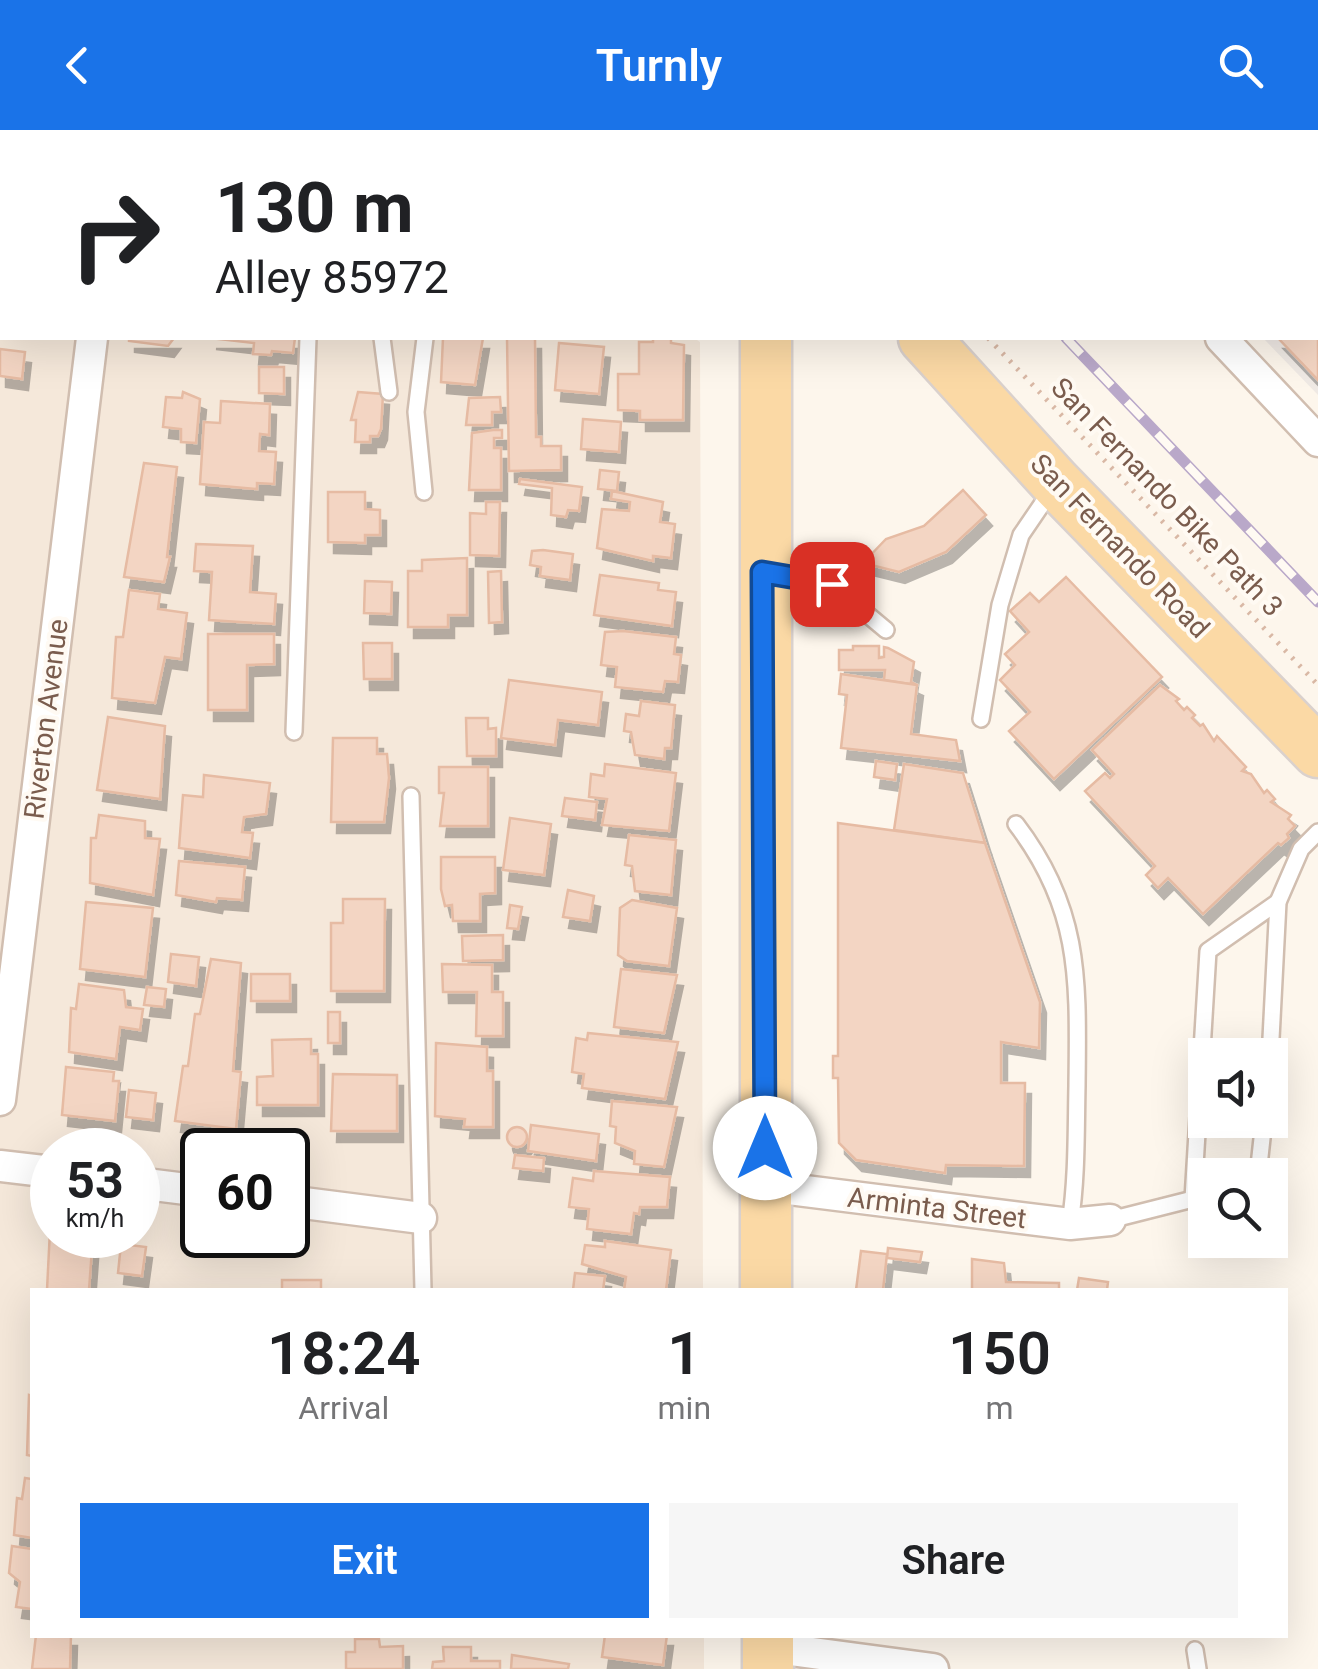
<!DOCTYPE html>
<html lang="en">
<head>
<meta charset="utf-8">
<style>
	body { margin:0; font-family:Roboto,sans-serif; background:#f6f6f6; color:#202124; height:100vh; display:flex; flex-direction:column; font-size:38px; white-space:nowrap }
	* { box-sizing:border-box; margin:0 }
	p { font-size:32px; color:#757577 }
	.icon { flex:none; width:55px; height:55px; fill:none; stroke:currentColor; stroke-width:2; stroke-linecap:round; stroke-linejoin:round }
	.map { position:relative; flex:1; overflow:hidden }
	.panel { position:absolute; left:30px; top:1158px; width:1258px; height:350px; display:flex; flex-direction:column; background:#fff; border-radius:0px; box-shadow:0 10px 40px #0002 }
	.panel>* { flex:none }
	.banner { position:absolute; left:0px; top:0px; width:1320px; height:210px; box-shadow:0 10px 40px #0002; background:#fff; color:#202124; overflow:hidden }
	.tools { position:absolute; left:1188px; top:908px; display:grid; gap:20px }
	.tools a { display:grid; place-items:center; width:100px; height:100px; border-radius:0px; background:#fff; box-shadow:0 10px 40px #0002; font-size:50px }
	.speed { position:absolute; left:30px; top:998px; display:flex; gap:20px; font-size:50px; font-weight:700; text-align:center }
	.speed>* { display:grid; place-content:center; width:130px; height:130px; border-radius:50%; background:#fff; box-shadow:0 10px 40px #0002; line-height:1 }
	.speed small { font-size:25px; font-weight:400 }
	.speed .limit { border:5px solid #111; border-radius:15px; background:#fff; color:#111 }
	.pin { position:absolute; display:grid; place-items:center; width:85px; height:85px; color:#fff; margin:-42px; border-radius:20px; box-shadow:0 5px 15px #0006 }
	.me { position:absolute; width:110px; margin:-55px; rotate:0deg; stroke-linejoin:round; filter:drop-shadow(0 0 8px #0008) }
	.turn { display:flex; align-items:center; gap:35px; height:210px; padding:0 50px; font-size:45px }
	.turn .icon { width:130px; height:130px; stroke-width:2.5 }
	.turn b { display:block; font-size:70px; line-height:85px }
	.eta { display:flex; justify-content:space-evenly; align-items:center; height:170px; text-align:center }
	.eta b { font-size:60px; font-weight:600; line-height:70px }
	.cta { display:flex; gap:20px; margin-top:auto; padding:20px 50px }
	.cta a { flex:1; height:115px; border-radius:0px; background:#1a73e8; color:#fff; font-size:40px; font-weight:600; line-height:115px; text-align:center }
	.cta a+a { background:#f6f6f6; color:#202124 }
	header { display:flex; justify-content:space-between; align-items:center; height:130px; padding:0 50px; background:#1a73e8; color:#fff; font-size:45px; font-weight:600 }
	.map>svg:first-child { display:block }
	.residential { fill:#f5e8da; fill-rule:evenodd }
	.industrial { fill:#efe9e4 }
	.building { fill:#f3d5c3; stroke:#e6bba3; stroke-width:2.5; filter:url(#shadow) }
	.lines { fill:none; stroke-linecap:round; stroke-linejoin:round }
	.lane-casing { stroke:#d1beb0; stroke-width:20 }
	.street-casing { stroke:#d1beb0; stroke-width:35 }
	.secondary-casing { stroke:#d6c0b0; stroke-width:50 }
	.primary-casing { stroke:#dad1cd; stroke-width:55 }
	.path { stroke:#d9b8a5; stroke-width:5; stroke-dasharray:2.5 8; stroke-linecap:butt }
	.lane { stroke:#fff; stroke-width:15 }
	.street { stroke:#fff; stroke-width:30 }
	.secondary { stroke:#fff; stroke-width:45 }
	.primary { stroke:#fbd9a5; stroke-width:50 }
	.rail-casing { stroke:#b9a8c9; stroke-width:11 }
	.rail { stroke:#fffaf3; stroke-width:8; stroke-dasharray:22; stroke-linecap:butt }
	.route-casing { stroke:#114b97; stroke-width:25 }
	.route { stroke:#1a73e8; stroke-width:18 }
	.labels { text-anchor:middle; dominant-baseline:central; stroke-width:8; stroke-linejoin:round; paint-order:stroke }
	.street-label { font-size:28px; fill:#7a5c4d; stroke:#fffaf3 }
</style>
</head>
<body>
<header><svg class="icon" aria-label="back" viewBox="0 0 24 24"><path d="M15 5l-7 7 7 7"/></svg>Turnly<svg class="icon" aria-label="search" viewBox="0 0 24 24"><circle cx="10" cy="10" r="6"/><path d="M15 15l6 6"/></svg></header>
<div class="map">
<svg width="1318" height="1539" viewBox="0 0 1318 1539">
	<defs>
		<filter id="shadow"><feDropShadow dx="6" dy="11" stdDeviation="0" flood-color="#0004"/></filter>
	</defs>
	<rect width="100%" height="100%" fill="#fdf6ec"/>
	<path class="residential" d="M0 116 2 208H694L700 212 703 1160H32V1505H704V1539H0ZM52 1020H138V1105H52ZM202 1020H288V1105H202Z"/>
	<polygon class="industrial" points="1064,0 1318,0 1318,265 1263,208 1318,208 1318,2"/>
	<g class="building">
		<polygon points="1080,0 1318,0 1318,250 1278,208 1318,208 1318,2"/>
		<polygon points="129,208 174,208 168,216 129,211"/>
		<polygon points="210,208 295,208 293,223 272,221 271,225 253,224 254,213"/>
		<polygon points="443,208 483,208 475,255 441,252"/>
		<polygon points="507,208 535,208 536,307 541,307 541,316 561,316 561,340 509,341"/>
		<polygon points="653,208 671,208 671,213 684,215 683,290 640,290 640,281 618,280 618,244 639,244 639,212 653,212"/>
		<polygon points="559,213 604,217 599,264 555,260"/>
		<polygon points="0,219 25,222 22,249 0,246"/>
		<polygon points="259,237 284,237 284,264 259,263"/>
		<polygon points="183,262 200,269 196,313 181,312 181,299 163,297 166,267 182,268"/>
		<polygon points="358,262 383,264 381,299 378,306 370,306 370,312 355,312 356,290 351,290"/>
		<polygon points="500,267 501,282 492,282 492,295 466,295 469,268"/>
		<polygon points="221,271 270,274 269,305 260,304 259,321 276,322 274,354 257,353 257,359 200,354 204,292 220,293"/>
		<polygon points="583,289 621,292 619,322 581,319"/>
		<polygon points="493,300 502,300 502,308 494,308 494,318 501,318 501,360 469,360 472,303"/>
		<polygon points="144,333 177,337 167,427 170,427 164,452 124,447"/>
		<polygon points="600,340 619,342 617,361 598,359"/>
		<polygon points="520,349 582,357 579,381 568,380 566,387 551,385 552,358 519,354"/>
		<polygon points="963,360 986,385 946,422 899,442 863,433 886,409 924,396"/>
		<polygon points="612,361 663,372 660,392 675,394 671,428 653,426 653,431 597,418 602,379 629,381 630,372 611,369"/>
		<polygon points="328,362 365,362 365,379 380,380 380,405 365,405 365,413 328,412"/>
		<polygon points="486,372 500,372 499,426 470,425 470,383 486,384"/>
		<polygon points="196,414 253,416 250,462 276,464 274,494 209,490 212,442 194,441"/>
		<polygon points="543,420 573,424 570,450 540,446 541,437 530,435 532,421"/>
		<polygon points="467,428 467,485 448,485 448,497 408,497 408,441 422,441 422,430"/>
		<polygon points="501,441 502,492 489,493 488,442"/>
		<polygon points="600,445 659,453 658,460 676,462 672,496 594,485"/>
		<polygon points="1066,447 1162,547 1054,649 1009,601 1030,582 1000,550 1015,535 1005,524 1029,502 1010,481 1030,463 1039,472"/>
		<polygon points="365,451 392,452 391,484 364,483"/>
		<polygon points="129,460 160,464 158,479 187,483 181,529 165,527 155,573 112,568 116,507 123,507"/>
		<polygon points="623,501 676,507 674,524 681,525 678,552 665,551 663,562 615,557 617,537 601,535 605,502"/>
		<polygon points="208,504 274,504 274,534 247,535 247,580 208,580"/>
		<polygon points="363,513 392,513 392,549 364,549"/>
		<polygon points="853,516 879,516 879,528 884,527 884,517 888,518 914,532 911,552 917,555 884,550 885,540 839,540 839,520 853,520"/>
		<polygon points="841,544 917,555 911,604 956,610 960,631 841,618 847,565 839,564"/>
		<polygon points="509,550 602,562 598,595 558,590 555,615 501,608"/>
		<polygon points="1160,555 1179,569 1176,571 1184,580 1187,577 1195,585 1192,588 1200,596 1203,594 1214,611 1217,606 1246,637 1242,641 1251,644 1264,663 1267,660 1275,669 1271,672 1291,685 1288,689 1295,696 1287,704 1289,708 1281,715 1278,713 1203,784 1168,748 1158,758 1146,745 1155,736 1085,661 1105,643 1110,648 1114,644 1092,620"/>
		<polygon points="641,571 675,575 671,618 665,618 664,629 635,625 631,602 624,601 626,584 639,586"/>
		<polygon points="108,587 165,596 160,669 97,660"/>
		<polygon points="466,588 488,588 488,599 496,598 496,626 467,626"/>
		<polygon points="333,608 377,608 377,624 387,624 389,648 384,692 331,692"/>
		<polygon points="876,631 897,634 895,650 874,647"/>
		<polygon points="605,634 676,643 669,701 602,695 607,669 589,667 591,644 604,646"/>
		<polygon points="904,634 963,643 985,713 894,700"/>
		<polygon points="439,637 488,637 488,696 440,696 444,663 439,663"/>
		<polygon points="204,645 270,653 266,684 244,687 242,702 253,703 250,728 179,718 183,665 203,667"/>
		<polygon points="565,668 597,672 595,690 562,686"/>
		<polygon points="99,685 145,691 145,708 160,709 153,765 90,753 91,708 96,708"/>
		<polygon points="510,688 551,694 544,745 503,740"/>
		<polygon points="838,693 985,713 1040,872 1039,918 1001,912 1001,953 1025,953 1024,1036 946,1035 945,1043 856,1030 839,1013 838,948 833,948 833,926 838,926"/>
		<polygon points="629,705 676,710 671,765 635,761 632,736 625,735"/>
		<polygon points="441,727 495,727 495,763 480,764 480,791 453,791 452,775 445,776 441,759"/>
		<polygon points="179,731 245,737 242,770 217,768 216,772 176,765"/>
		<polygon points="568,760 594,766 590,791 563,787"/>
		<polygon points="343,769 385,769 384,861 331,861 331,793 343,793"/>
		<polygon points="632,770 677,778 669,836 627,831 618,825 620,778"/>
		<polygon points="86,772 153,778 145,847 80,839"/>
		<polygon points="510,775 522,777 518,799 507,798"/>
		<polygon points="503,805 503,830 463,831 462,806"/>
		<polygon points="171,824 199,827 196,856 168,852"/>
		<polygon points="211,829 241,833 233,941 241,942 236,999 175,991 183,936 188,936 195,884 200,884"/>
		<polygon points="442,834 492,835 492,862 503,862 503,906 476,906 477,862 443,862"/>
		<polygon points="621,839 677,845 664,903 614,897"/>
		<rect x="251" y="844" width="39" height="27"/>
		<polygon points="79,854 124,860 126,877 143,879 140,900 120,897 116,929 69,922 71,878 76,879"/>
		<polygon points="147,857 166,859 164,877 144,875"/>
		<rect x="328" y="882" width="12" height="31"/>
		<polygon points="588,903 678,912 665,969 582,958 584,944 572,942 576,908 587,910"/>
		<polygon points="311,909 311,924 318,924 318,975 257,975 257,947 273,946 272,910"/>
		<polygon points="436,913 487,917 487,941 493,941 493,997 464,997 465,989 435,986"/>
		<polygon points="66,937 114,942 113,951 119,951 115,991 62,985"/>
		<polygon points="333,944 397,945 397,1001 331,1001"/>
		<polygon points="129,960 156,963 153,990 126,987"/>
		<polygon points="612,971 677,977 664,1037 634,1034 635,1021 615,1013 616,997 610,996"/>
		<polygon points="531,995 599,1004 596,1031 528,1021"/>
		<circle cx="517" cy="1007" r="10"/>
		<polygon points="515,1025 544,1028 543,1041 513,1038"/>
		<polygon points="594,1041 670,1047 667,1077 640,1077 639,1084 634,1083 631,1104 587,1099 589,1079 569,1077 573,1048 593,1051"/>
		<polygon points="50,1100 52,1105 93,1105 89,1160 47,1160"/>
		<polygon points="605,1111 671,1120 666,1160 624,1160 626,1147 582,1134 585,1115 605,1117"/>
		<polygon points="121,1114 146,1117 142,1146 118,1143"/>
		<polygon points="888,1118 922,1122 920,1132 887,1128"/>
		<polygon points="861,1121 887,1124 883,1160 856,1160"/>
		<polygon points="972,1129 1004,1133 1006,1152 1059,1153 1059,1160 972,1160"/>
		<polygon points="575,1143 605,1146 603,1160 573,1160"/>
		<polygon points="1079,1148 1108,1152 1107,1160 1077,1160"/>
		<rect x="282" y="1150" width="39" height="10"/>
		<polygon points="29,1265 32,1266 32,1326 27,1325"/>
		<polygon points="25,1348 32,1349 32,1408 14,1405 17,1368 22,1369"/>
		<polygon points="12,1416 32,1419 32,1479 16,1477 20,1452 9,1443"/>
		<polygon points="36,1505 71,1505 70,1539 32,1539"/>
		<polygon points="605,1505 667,1505 663,1535 602,1527"/>
		<polygon points="355,1509 379,1509 380,1517 403,1516 403,1539 346,1539 346,1522 355,1522"/>
		<polygon points="443,1517 471,1517 471,1531 500,1531 500,1539 432,1539 433,1532 444,1531"/>
		<polygon points="512,1525 569,1534 568,1539 511,1539"/>
	</g>
	<g class="lines">
		<g class="lane-casing">
			<g id="lane">
				<polyline points="382,208 389,262"/>
				<polyline points="424,362 416,282 425,208"/>
				<polyline points="773,444 831,454 886,500"/>
				<polyline points="981,589 1000,475 1021,405 1051,361"/>
				<polyline points="294,602 308,208"/>
				<polyline points="411,666 423,1160"/>
				<path d="M1016 694C1082 780 1078 853 1077 956 1076 1003 1077 1048 1070 1094"/>
				<polyline points="1270,928 1278,772 1301,719 1318,702"/>
				<polyline points="1258,1045 1264,990"/>
				<polyline points="1205,1089 1193,1069 1208,821 1278,772"/>
				<polyline points="1110,1090 1193,1069"/>
				<polyline points="1195,1520 1198,1539"/>
			</g>
		</g>
		<g class="street-casing">
			<g id="street">
				<polyline points="1025,0 1027,2"/>
				<polyline points="1221,208 1318,311"/>
				<polyline points="0,970 92,208"/>
				<polyline points="0,1036 52,1042"/>
				<polyline points="138,1053 202,1061"/>
				<polyline points="765,1056 1070,1094 1110,1090"/>
				<polyline points="288,1071 421,1088"/>
				<polyline points="768,1517 933,1539"/>
			</g>
		</g>
		<g class="secondary-casing">
			<polyline id="secondary" points="0,61 2,62"/>
		</g>
		<g class="primary-casing">
			<g id="primary">
				<polyline points="726,0 729,2"/>
				<polyline points="924,208 1056,353 1318,622"/>
				<polyline points="766,1160 766,208"/>
				<polyline points="768,1505 768,1539"/>
			</g>
		</g>
		<g class="path">
			<polyline points="799,0 801,2"/>
			<polyline points="988,208 1318,555"/>
		</g>
		<use href="#lane" class="lane"/>
		<use href="#street" class="street"/>
		<use href="#secondary" class="secondary"/>
		<use href="#primary" class="primary"/>
		<g class="rail-casing">
			<g id="rail">
				<polyline points="868,0 870,2"/>
				<polyline points="1066,208 1318,472"/>
			</g>
		</g>
		<use href="#rail" class="rail"/>
	</g>
	<g class="lines">
		<g class="route-casing">
			<polyline id="route" points="765,1018 762,442 832,454"/>
		</g>
		<use href="#route" class="route"/>
	</g>
	<g class="labels">
		<g class="street-label">
			<text transform="translate(1167 367) rotate(46)">San Fernando Bike Path 3</text>
			<text transform="translate(1120 416) rotate(46)">San Fernando Road</text>
			<text transform="translate(46 589) rotate(-83)">Riverton Avenue</text>
			<text transform="translate(937 1078) rotate(7)">Arminta Street</text>
		</g>
	</g>
</svg>
<div class="tools">
<a><svg class="icon" aria-label="sound" viewBox="0 0 24 24"><path d="M4 9h4l5-4v14l-5-4H4zM17 9q2 3 0 6"/></svg></a>
<a><svg class="icon" aria-label="search" viewBox="0 0 24 24"><circle cx="10" cy="10" r="6"/><path d="M15 15l6 6"/></svg></a>
</div>
<div class="speed"><div>53<small>km/h</small></div><div class="limit">60</div></div>
<div class="pin" style="left:832px;top:454px;background:#d93025"><svg class="icon" aria-label="arrive" viewBox="0 0 24 24"><path d="M6 21V4h12l-3 4 3 4H6"/></svg></div>
<svg class="me" style="left:765px;top:1018px" viewBox="-20 -20 40 40"><circle r="19" fill="#fff"/><path d="M0-13L10 11 0 6-10 11z" fill="#1a73e8"/></svg>
<div class="banner">
<div class="turn"><svg class="icon" aria-label="right" viewBox="0 0 24 24"><path d="M7 20v-9h11M14 6l5 5-5 5"/></svg><div><b>130 m</b>Alley 85972</div></div>
</div>
<section class="panel">
<div class="eta">
<div><b>18:24</b><p>Arrival</p></div>
<div><b>1</b><p>min</p></div>
<div><b>150</b><p>m</p></div>
</div>
<div class="cta"><a>Exit</a><a>Share</a></div>
</section>
</div>
</body>
</html>
